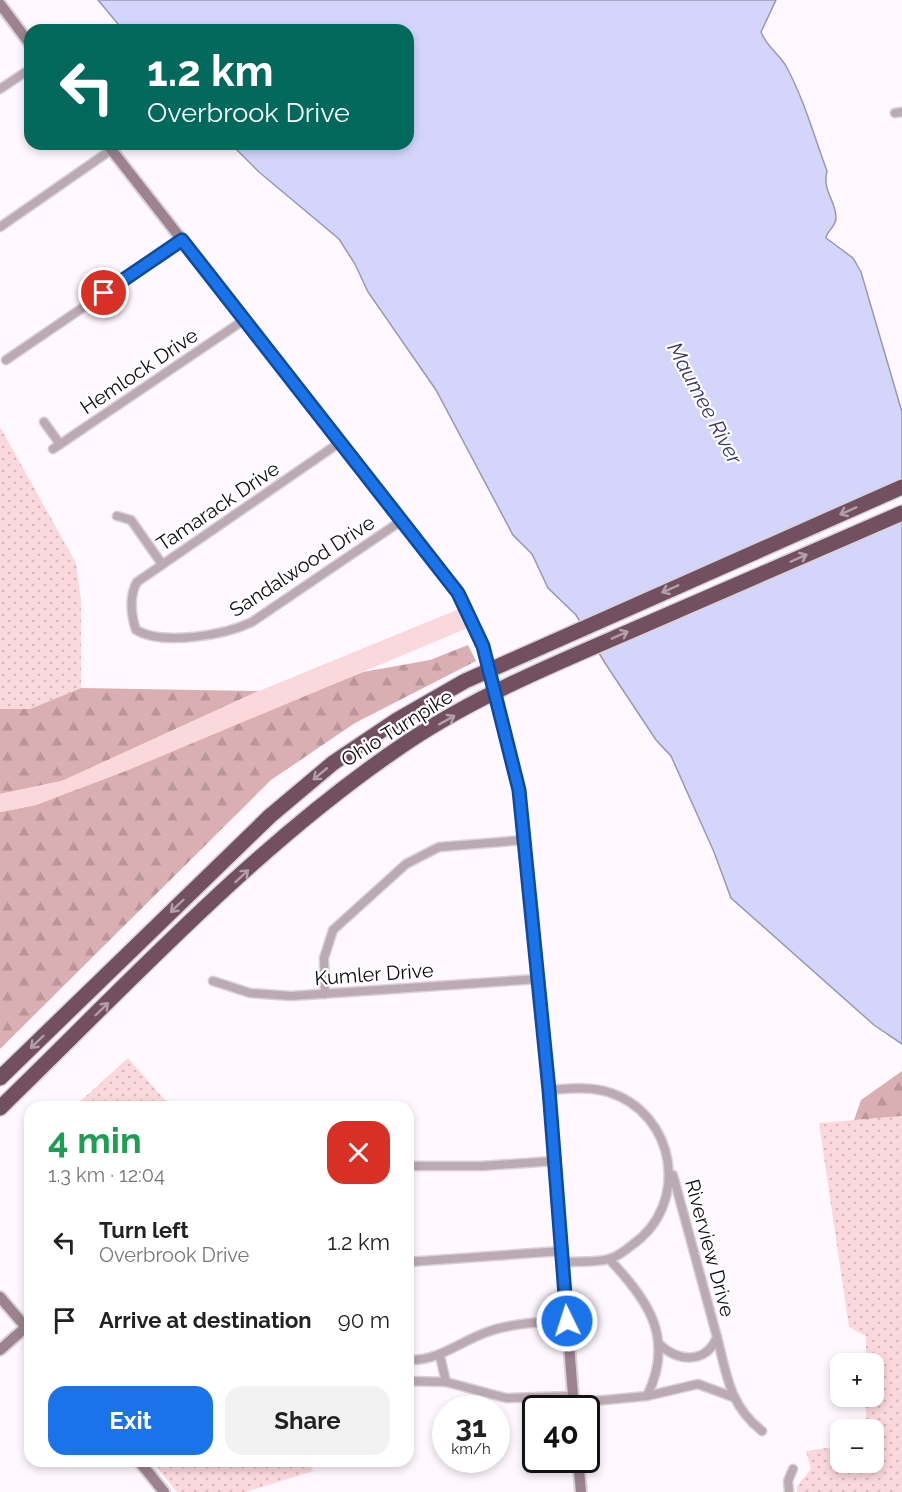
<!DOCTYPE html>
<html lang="en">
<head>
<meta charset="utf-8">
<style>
	body { margin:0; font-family:Raleway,sans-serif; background:#f2f2f2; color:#222; height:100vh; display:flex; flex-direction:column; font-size:22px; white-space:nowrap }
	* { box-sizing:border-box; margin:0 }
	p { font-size:20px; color:#767676 }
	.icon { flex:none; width:33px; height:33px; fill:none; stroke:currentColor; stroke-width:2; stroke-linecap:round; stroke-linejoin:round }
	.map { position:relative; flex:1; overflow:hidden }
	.side { position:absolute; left:24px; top:1101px; width:390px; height:366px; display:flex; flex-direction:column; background:#fff; border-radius:18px; box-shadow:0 3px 9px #0003 }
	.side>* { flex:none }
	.banner { position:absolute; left:24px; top:24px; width:390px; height:126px; border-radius:18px; box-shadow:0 3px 9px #0003; background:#00695c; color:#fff; overflow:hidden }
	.controls { position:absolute; left:830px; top:1353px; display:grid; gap:12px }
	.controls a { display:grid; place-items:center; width:54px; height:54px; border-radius:12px; background:#fff; box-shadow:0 3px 9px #0003; font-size:30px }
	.speed { position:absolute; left:432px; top:1395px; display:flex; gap:12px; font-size:30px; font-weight:700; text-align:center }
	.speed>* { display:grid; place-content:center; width:78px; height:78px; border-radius:50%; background:#fff; box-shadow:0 3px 9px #0003; line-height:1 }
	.speed small { font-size:15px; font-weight:400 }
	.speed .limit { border:3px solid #111; border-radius:9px; background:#fff; color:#111 }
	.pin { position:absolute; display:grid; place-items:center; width:51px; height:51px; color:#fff; margin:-26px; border:3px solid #fff; border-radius:50%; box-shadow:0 2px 6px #0007 }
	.me { position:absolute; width:66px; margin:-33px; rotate:356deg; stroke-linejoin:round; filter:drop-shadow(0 0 4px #0008) }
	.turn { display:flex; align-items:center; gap:21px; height:126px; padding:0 24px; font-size:27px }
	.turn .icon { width:78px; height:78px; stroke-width:2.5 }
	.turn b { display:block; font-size:42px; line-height:51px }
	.round { display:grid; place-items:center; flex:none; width:63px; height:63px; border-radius:18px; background:#f2f2f2 }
	.headline { display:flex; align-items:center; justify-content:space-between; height:102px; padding:0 24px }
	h1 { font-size:36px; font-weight:700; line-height:45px; color:#1e9e55 }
	.button { display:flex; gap:12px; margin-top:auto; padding:12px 24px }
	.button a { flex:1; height:69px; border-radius:18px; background:#1a73e8; color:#fff; font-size:24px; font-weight:700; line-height:69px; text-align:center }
	.button a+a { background:#f2f2f2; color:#222 }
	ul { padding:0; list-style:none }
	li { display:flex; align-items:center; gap:18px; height:78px; padding:0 24px }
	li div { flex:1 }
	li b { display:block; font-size:22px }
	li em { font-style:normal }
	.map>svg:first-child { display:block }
	.grass { fill:url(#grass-dots) }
	.forest { fill:url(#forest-firs) }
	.green { fill:#fbd8dc }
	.water { fill:#d4d5fa; stroke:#9998b3; stroke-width:1.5 }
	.pier { fill:#fff8ff }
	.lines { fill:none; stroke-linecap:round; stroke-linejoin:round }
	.street-casing { stroke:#d8d2d8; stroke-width:11 }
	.secondary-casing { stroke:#d8d2d8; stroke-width:14 }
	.highway-casing { stroke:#d8d2d8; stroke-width:18 }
	.street { stroke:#bcaab2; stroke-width:8 }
	.secondary { stroke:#9c838e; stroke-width:10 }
	.highway { stroke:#725060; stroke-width:15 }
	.secondary-bridge-casing { stroke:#d8d2d8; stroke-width:14; stroke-linecap:butt }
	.secondary-bridge { stroke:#9c838e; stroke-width:10 }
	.oneway { stroke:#b19fa8 }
	.route-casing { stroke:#114b97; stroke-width:15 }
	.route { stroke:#1a73e8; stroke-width:10 }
	.labels { text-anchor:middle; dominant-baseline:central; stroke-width:4.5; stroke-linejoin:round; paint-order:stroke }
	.street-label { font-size:20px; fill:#0e0b0e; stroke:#fff }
	.water-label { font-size:21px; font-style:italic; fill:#383564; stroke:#fff }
</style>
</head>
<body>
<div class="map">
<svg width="902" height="1492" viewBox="0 0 902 1492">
	<defs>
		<pattern id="grass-dots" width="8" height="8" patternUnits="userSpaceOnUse" patternTransform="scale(1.5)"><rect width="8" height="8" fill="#fbd8dc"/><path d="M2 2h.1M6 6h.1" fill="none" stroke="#d6b8bc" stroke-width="1.8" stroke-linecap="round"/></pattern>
		<pattern id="forest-firs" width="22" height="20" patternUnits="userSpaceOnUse" patternTransform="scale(1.5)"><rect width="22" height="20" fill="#daafb3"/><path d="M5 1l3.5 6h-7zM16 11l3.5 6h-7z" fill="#ba9599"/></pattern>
	</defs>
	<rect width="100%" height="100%" fill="#fff8ff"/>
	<g class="grass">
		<polygon points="0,427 76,563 81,601 81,688 30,709 0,709"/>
		<polygon points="128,1058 171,1107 74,1107"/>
		<polygon points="902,1116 902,1492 797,1492 797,1486 811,1469 806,1451 840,1446 840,1462 873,1462 873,1430 866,1429 866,1397 873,1396 873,1364 866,1363 866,1336 849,1327 819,1123"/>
		<polygon points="152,1461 308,1461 313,1471 246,1492 177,1492"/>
	</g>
	<g class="forest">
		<polygon points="468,645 476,661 355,723 271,780 0,1049 0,812 36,805 363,672 430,660"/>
		<polygon points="81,688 259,691 62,781 0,794 0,709 30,709"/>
		<polygon points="902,1071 902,1116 854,1120 861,1100"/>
	</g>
	<polygon class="green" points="459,609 470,627 126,771 36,805 0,812 0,794 62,781 259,691"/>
	<path class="water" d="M98 0H776L761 32C766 46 779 54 786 66 804 99 814 136 827 171 822 192 836 200 836 218 836 227 827 230 826 238L853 258 861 272 902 412V1044L874 1025 731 898 714 852 671 756 656 740 605 663 576 615 548 588 532 554 513 535 436 390 368 292 355 264 339 239 259 172 231 144H408V30H123Z"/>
	<polygon class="pier" points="902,478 902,520 596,655 577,622"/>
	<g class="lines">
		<g class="street-casing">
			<g id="street">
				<polyline points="0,89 30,69"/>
				<polyline points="895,113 902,112"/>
				<polyline points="0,227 111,150"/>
				<polyline points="6,360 182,240"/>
				<polyline points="44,422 60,444"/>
				<path d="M339 443 137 582C129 596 131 615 136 630 163 646 225 635 252 622L401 521"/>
				<polyline points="53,449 244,320"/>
				<polyline points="117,516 131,520 162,564"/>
				<polyline points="213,981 250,993 291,996 538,979"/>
				<polyline points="325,994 324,958 333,930 406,864 439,847 524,840"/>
				<path d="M549 1090C569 1089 589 1086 608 1092 676 1113 691 1204 632 1245 626 1250 616 1257 609 1259 595 1263 577 1261 563 1262"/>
				<polyline points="408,1166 482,1166 554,1161"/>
				<polyline points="408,1262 562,1251"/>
				<path d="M717 1337C727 1375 729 1405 762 1431"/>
				<path d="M659 1344C678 1362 706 1364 717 1337L673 1175"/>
				<polyline points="440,1356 446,1382"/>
				<path d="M408 1360C439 1361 459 1342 487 1332 512 1323 541 1322 567 1321"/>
				<polyline points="408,1381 446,1382 506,1398 573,1396"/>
				<polyline points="647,1396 698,1384 733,1397"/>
				<path d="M573 1403 647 1396C675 1339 649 1301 609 1259"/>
				<polyline points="789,1492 788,1481 793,1469"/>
			</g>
		</g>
		<g class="secondary-casing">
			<g id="secondary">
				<polyline points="0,4 30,44"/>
				<polyline points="107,144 458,593 483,646"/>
				<polyline points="500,713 519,790 549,1090 574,1408"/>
				<polyline points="0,1297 30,1332"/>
				<polyline points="0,1350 26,1327"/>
				<polyline points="578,1460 581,1492"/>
				<polyline points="139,1461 164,1492"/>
			</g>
		</g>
		<g class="highway-casing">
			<g id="highway">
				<polyline points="0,1078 270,816 333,763 397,720 465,681 902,487"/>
				<path d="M0 1108C129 983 259 841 409 741 478 695 559 662 635 629 724 590 813 551 902 513"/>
			</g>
		</g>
		<use href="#street" class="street"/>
		<use href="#secondary" class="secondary"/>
		<use href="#highway" class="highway"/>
		<g class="secondary-bridge-casing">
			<polyline id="secondary-bridge" points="483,646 500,713"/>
		</g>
		<use href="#secondary-bridge" class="secondary-bridge"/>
	</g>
	<defs><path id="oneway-shaft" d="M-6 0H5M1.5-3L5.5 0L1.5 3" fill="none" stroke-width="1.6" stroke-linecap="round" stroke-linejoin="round" transform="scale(1.5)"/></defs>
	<g class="oneway">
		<use href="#oneway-shaft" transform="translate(848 511) rotate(156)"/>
		<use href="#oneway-shaft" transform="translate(799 558) rotate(-24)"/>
		<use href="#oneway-shaft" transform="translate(670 589) rotate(156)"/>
		<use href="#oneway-shaft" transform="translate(620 635) rotate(-24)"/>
		<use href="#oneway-shaft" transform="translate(447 720) rotate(-29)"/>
		<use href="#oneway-shaft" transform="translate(320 774) rotate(140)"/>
		<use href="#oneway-shaft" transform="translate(242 876) rotate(-43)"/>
		<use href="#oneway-shaft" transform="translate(177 906) rotate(136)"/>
		<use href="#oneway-shaft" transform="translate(102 1009) rotate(-44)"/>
		<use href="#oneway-shaft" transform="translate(37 1042) rotate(136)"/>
	</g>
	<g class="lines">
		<g class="route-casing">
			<polyline id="route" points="104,293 182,240 458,593 483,646 519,790 549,1090 567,1321"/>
		</g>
		<use href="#route" class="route"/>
	</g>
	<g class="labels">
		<g class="street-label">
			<text transform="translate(139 371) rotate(-34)">Hemlock Drive</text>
			<text transform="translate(218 506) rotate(-34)">Tamarack Drive</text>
			<text transform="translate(302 566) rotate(-33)">Sandalwood Drive</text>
			<text transform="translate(397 728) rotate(-32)">Ohio Turnpike</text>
			<text transform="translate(374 974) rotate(-4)">Kumler Drive</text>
			<text transform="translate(710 1248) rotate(75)">Riverview Drive</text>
		</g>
		<g class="water-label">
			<text transform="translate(705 403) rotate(62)">Maumee River</text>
		</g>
	</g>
</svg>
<div class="controls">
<a>+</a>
<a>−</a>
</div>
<div class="speed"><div>31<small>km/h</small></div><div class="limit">40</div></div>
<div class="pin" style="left:104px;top:293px;background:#d93025"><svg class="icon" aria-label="arrive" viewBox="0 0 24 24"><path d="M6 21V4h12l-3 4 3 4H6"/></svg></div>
<svg class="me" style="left:567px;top:1321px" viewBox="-20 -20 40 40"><circle r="17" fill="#1a73e8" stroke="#fff" stroke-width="3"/><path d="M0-11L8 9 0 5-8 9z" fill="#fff"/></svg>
<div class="banner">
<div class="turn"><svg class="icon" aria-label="left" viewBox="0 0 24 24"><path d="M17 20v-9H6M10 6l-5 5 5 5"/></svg><div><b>1.2 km</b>Overbrook Drive</div></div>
</div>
<section class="side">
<div class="headline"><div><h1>4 min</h1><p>1.3 km · 12:04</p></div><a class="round" style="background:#d93025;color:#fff"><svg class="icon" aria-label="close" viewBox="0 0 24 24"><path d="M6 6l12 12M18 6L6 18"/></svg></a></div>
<ul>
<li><svg class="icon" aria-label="left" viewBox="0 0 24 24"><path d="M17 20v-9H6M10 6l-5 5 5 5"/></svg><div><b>Turn left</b><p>Overbrook Drive</p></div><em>1.2 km</em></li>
<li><svg class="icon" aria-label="arrive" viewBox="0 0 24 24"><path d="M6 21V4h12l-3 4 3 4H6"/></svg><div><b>Arrive at destination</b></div><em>90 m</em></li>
</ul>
<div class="button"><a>Exit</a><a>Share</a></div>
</section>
</div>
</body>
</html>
